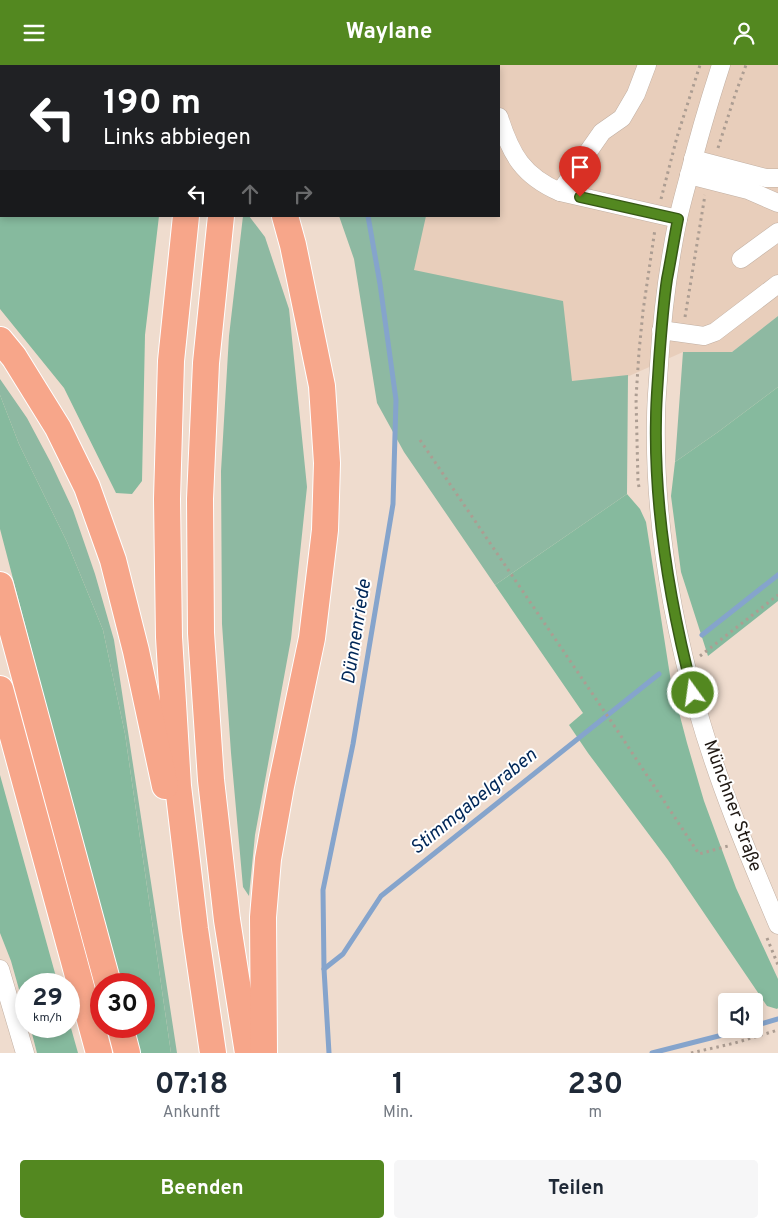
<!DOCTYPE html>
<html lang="de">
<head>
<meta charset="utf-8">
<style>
	body { margin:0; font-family:Overpass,sans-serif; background:#f6f6f7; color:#1f2937; height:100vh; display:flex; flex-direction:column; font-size:19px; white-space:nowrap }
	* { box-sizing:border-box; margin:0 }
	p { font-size:16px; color:#747a83 }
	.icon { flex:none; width:28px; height:28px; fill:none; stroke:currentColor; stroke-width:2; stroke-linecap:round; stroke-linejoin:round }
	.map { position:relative; height:988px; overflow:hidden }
	.panel { display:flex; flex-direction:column; background:#fff; flex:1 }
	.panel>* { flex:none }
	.top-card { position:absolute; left:0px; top:0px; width:500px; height:152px; box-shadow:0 2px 8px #0003; background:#202124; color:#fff; overflow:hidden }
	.tools { position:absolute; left:718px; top:928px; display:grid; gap:10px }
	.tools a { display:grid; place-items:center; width:45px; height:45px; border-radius:5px; background:#fff; box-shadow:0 2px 8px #0003; font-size:25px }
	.speed { position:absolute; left:15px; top:908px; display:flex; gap:10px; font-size:25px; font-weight:700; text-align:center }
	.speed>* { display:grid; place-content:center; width:65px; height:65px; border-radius:50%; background:#fff; box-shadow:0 2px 8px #0003; line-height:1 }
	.speed small { font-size:12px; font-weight:400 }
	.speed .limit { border:8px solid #d22; background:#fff; color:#111 }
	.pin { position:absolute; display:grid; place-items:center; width:42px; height:42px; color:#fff; margin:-51px -21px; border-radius:50% 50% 50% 0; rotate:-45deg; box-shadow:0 0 5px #0007 }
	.pin .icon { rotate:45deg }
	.me { position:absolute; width:55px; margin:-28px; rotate:346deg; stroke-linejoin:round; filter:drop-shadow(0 0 4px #0008) }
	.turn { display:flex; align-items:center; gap:18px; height:105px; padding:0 20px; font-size:22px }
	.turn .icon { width:65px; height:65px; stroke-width:2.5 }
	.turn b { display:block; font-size:35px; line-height:42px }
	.lanes { display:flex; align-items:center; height:48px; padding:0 20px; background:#0003; justify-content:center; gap:25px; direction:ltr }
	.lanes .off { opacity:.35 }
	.eta { display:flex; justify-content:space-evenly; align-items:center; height:85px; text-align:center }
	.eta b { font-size:30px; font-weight:700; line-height:35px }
	.primary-button { display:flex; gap:10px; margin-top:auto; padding:10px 20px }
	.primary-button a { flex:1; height:58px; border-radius:5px; background:#538820; color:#fff; font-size:20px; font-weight:700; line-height:58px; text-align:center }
	.primary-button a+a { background:#f6f6f7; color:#1f2937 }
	header { display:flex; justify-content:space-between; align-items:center; height:65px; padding:0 20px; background:#538820; color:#fff; font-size:22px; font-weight:700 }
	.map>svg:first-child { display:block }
	.built { fill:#e8cebb }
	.green { fill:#8eb9a2 }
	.forest { fill:#86ba9e }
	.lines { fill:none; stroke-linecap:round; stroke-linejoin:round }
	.stream { stroke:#85a4cc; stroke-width:5 }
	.minor-casing { stroke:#c1afa2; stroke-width:19 }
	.highway-casing { stroke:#fff; stroke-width:28 }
	.path { stroke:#ac9d92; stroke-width:3; stroke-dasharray:2.5 4; stroke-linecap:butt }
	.minor { stroke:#fff; stroke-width:18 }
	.highway { stroke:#f7a68a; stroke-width:26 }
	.route-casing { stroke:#365815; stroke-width:12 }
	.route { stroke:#538820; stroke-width:9 }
	.labels { text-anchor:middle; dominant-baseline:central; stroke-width:4; stroke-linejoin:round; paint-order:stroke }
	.street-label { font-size:18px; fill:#1f1813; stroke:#fff }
	.water-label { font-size:19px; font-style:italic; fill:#002758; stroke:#fff }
</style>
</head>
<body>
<header><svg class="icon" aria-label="menu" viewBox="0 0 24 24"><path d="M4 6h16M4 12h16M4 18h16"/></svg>Waylane<svg class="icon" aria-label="person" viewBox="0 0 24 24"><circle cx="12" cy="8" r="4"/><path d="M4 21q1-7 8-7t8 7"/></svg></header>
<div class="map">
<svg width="778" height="988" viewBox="0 0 778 988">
	<rect width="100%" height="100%" fill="#efdcce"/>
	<polygon class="built" points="315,0 778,0 778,251 732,287 683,287 620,315 413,328 366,151 499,151 499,1 316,1"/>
	<g class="green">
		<polygon points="243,151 249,151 265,172 289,244 307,422 291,574 255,770 249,831 243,822 231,688 222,559 221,406 229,271"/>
		<polygon points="339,151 426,151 414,205 563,236 572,316 628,310 627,429 495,520 404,387 377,338 354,194"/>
		<polygon points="778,251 778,322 718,367 675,397 683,287 732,287"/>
		<polygon points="0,314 27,353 51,398 73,445 95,509 114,575 177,988 171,988 125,669 103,565 67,477 19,379 0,330"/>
	</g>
	<g class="forest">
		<polygon points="0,0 187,0 187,1 1,1 1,151 159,151 145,270 142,416 132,429 116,428 64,323 0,244"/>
		<polygon points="778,322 778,536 708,591 681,507 671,431 675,397 718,367"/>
		<polygon points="0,330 19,379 67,477 103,565 125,669 171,988 137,988 130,961 144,961 144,919 119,919 0,464"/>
		<polygon points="627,429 640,444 646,457 671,617 687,678 704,736 736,823 778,914 778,943 777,944 767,941 668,795 588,688 569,660 583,648 495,520"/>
		<polygon points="0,710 58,919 26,919 26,949 11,896 0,868"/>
		<polygon points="69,956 78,988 37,988 30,961 69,961"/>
	</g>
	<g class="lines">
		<g class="stream">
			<polyline points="313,0 313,1"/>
			<polyline points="702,570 778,510"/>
			<polyline points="324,904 343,889 381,831 659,609"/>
			<polyline points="754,961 778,954"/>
			<polyline points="329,988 324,904 323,825 353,679 393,439 396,335 380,219 368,151"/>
			<polyline points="652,988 746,964"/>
		</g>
		<g class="minor-casing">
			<g id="minor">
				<polyline points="481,0 482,1"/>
				<path d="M721 0C709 37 698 74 689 111 685 126 681 140 678 154 668 202 662 251 659 300 658 318 656 336 656 353 654 449 671 551 697 643 718 718 748 789 778 860"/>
				<path d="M499 52C511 90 523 111 560 127L678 154"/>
				<polyline points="693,94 766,113 778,113"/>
				<polyline points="689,110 748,125 778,138"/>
				<polyline points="560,127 602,67 622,53 636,29 647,0"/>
				<polyline points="741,194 778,167"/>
				<polyline points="661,265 704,271 715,267 778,219"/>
				<polyline points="0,904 25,988"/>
			</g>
		</g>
		<g class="highway-casing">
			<g id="highway">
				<polyline points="225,0 226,1"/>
				<polyline points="245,1 246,0"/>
				<polyline points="186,151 171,296 167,434 169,572 178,721 195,864 213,988"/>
				<polyline points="221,151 206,298 200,434 201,568 211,715 227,855 248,988"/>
				<polyline points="0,275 14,292 58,363 87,422 113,495 136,586 165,721"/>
				<polyline points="0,520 108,919"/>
				<polyline points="0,624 99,988"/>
				<polyline points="120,961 127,988"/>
				<polyline points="264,988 263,852 268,794 281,721 312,573 325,465 327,398 322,321 293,180 285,151"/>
			</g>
		</g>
		<g class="path">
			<polyline points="718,83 735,30 746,0"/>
			<polyline points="661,134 677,72 700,0"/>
			<polyline points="685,252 705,130"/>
			<polyline points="420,375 617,665 699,789 728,781"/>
			<polyline points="639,422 638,417 636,333 639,287 643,246 655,164"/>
			<polyline points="700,591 778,530"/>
			<polyline points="767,873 778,900"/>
			<polyline points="691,988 735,978 778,965"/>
		</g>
		<use href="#minor" class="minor"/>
		<use href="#highway" class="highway"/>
	</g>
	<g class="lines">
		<g class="route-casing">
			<path id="route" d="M580 132 678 154C674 174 671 194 667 214 663 241 661 269 659 297 658 316 656 335 656 354 654 446 670 539 693 628"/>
		</g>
		<use href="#route" class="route"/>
	</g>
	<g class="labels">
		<g class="street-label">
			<text transform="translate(732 741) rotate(70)">Münchner Straße</text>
		</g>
		<g class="water-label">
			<text transform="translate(357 567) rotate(-81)">Dünnenriede</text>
			<text transform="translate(474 737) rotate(-39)">Stimmgabelgraben</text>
		</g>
	</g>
</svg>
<div class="tools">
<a><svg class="icon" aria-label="sound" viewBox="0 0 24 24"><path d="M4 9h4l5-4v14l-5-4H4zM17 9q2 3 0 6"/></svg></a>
</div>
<div class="speed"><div>29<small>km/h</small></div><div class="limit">30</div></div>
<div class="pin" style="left:580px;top:132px;background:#d93025"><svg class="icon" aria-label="arrive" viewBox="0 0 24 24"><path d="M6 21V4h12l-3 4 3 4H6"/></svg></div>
<svg class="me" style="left:693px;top:628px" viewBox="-20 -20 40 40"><circle r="17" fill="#538820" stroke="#fff" stroke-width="3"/><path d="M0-11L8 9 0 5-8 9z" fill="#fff"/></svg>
<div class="top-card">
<div class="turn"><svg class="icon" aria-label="left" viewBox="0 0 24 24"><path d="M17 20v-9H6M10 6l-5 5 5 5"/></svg><div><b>190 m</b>Links abbiegen</div></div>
<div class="lanes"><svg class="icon" aria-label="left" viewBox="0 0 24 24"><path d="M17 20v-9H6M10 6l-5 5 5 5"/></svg><svg class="icon off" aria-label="ahead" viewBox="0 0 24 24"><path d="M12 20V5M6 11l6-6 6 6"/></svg><svg class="icon off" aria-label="right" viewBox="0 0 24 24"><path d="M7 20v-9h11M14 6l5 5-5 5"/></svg></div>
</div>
</div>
<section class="panel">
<div class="eta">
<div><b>07:18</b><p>Ankunft</p></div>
<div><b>1</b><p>Min.</p></div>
<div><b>230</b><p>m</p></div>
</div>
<div class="primary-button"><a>Beenden</a><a>Teilen</a></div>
</section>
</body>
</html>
